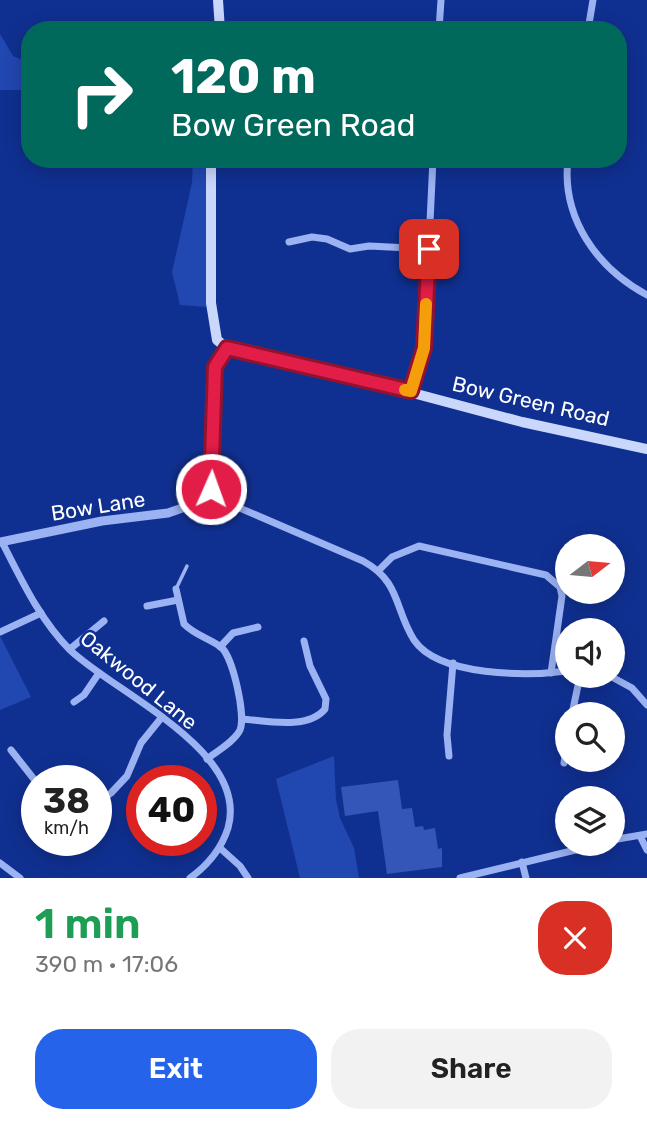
<!DOCTYPE html>
<html lang="en">
<head>
<meta charset="utf-8">
<style>
	body { margin:0; font-family:Rubik,sans-serif; background:#f2f2f2; color:#222; height:100vh; display:flex; flex-direction:column; font-size:26px; white-space:nowrap }
	* { box-sizing:border-box; margin:0 }
	p { font-size:23px; color:#767676 }
	.icon { flex:none; width:38px; height:38px; fill:none; stroke:currentColor; stroke-width:2; stroke-linecap:round; stroke-linejoin:round }
	.map { position:relative; height:878px; overflow:hidden }
	.drawer { display:flex; flex-direction:column; background:#fff; flex:1 }
	.drawer>* { flex:none }
	.top-card { position:absolute; left:21px; top:21px; width:606px; height:147px; border-radius:28px; box-shadow:0 4px 18px #0003; background:#00695c; color:#fff; overflow:hidden }
	.needle { width:46px; rotate:74deg }
	.controls { position:absolute; left:555px; top:534px; display:grid; gap:14px }
	.controls a { display:grid; place-items:center; width:70px; height:70px; border-radius:50%; background:#fff; box-shadow:0 4px 18px #0003; font-size:35px }
	.speed { position:absolute; left:21px; top:765px; display:flex; gap:14px; font-size:35px; font-weight:700; text-align:center }
	.speed>* { display:grid; place-content:center; width:91px; height:91px; border-radius:50%; background:#fff; box-shadow:0 4px 18px #0003; line-height:1 }
	.speed small { font-size:18px; font-weight:400 }
	.speed .limit { border:10px solid #d22; background:#fff; color:#111 }
	.pin { position:absolute; display:grid; place-items:center; width:60px; height:60px; color:#fff; margin:-30px; border-radius:14px; box-shadow:0 4px 10px #0006 }
	.me { position:absolute; width:77px; margin:-38px; rotate:2deg; stroke-linejoin:round; filter:drop-shadow(0 0 5px #0008) }
	.turn { display:flex; align-items:center; gap:24px; height:147px; padding:0 35px; font-size:32px }
	.turn .icon { width:91px; height:91px; stroke-width:2.5 }
	.turn b { display:block; font-size:49px; line-height:60px }
	.round { display:grid; place-items:center; flex:none; width:74px; height:74px; border-radius:28px; background:#f2f2f2 }
	.head { display:flex; align-items:center; justify-content:space-between; height:119px; padding:0 35px }
	h1 { font-size:42px; font-weight:600; line-height:52px; color:#1e9e55 }
	.button { display:flex; gap:14px; margin-top:auto; padding:14px 35px }
	.button a { flex:1; height:80px; border-radius:28px; background:#2563eb; color:#fff; font-size:28px; font-weight:600; line-height:80px; text-align:center }
	.button a+a { background:#f2f2f2; color:#222 }
	.map>svg:first-child { display:block }
	.green { fill:#2147b1 }
	.building { fill:#3456b9 }
	.lines { fill:none; stroke-linecap:round; stroke-linejoin:round }
	.service { stroke:#9bb2f3; stroke-width:3.5 }
	.minor { stroke:#9bb2f3; stroke-width:7 }
	.tertiary { stroke:#9bb2f3; stroke-width:9 }
	.secondary { stroke:#cad7fd; stroke-width:10 }
	.route-casing { stroke:#92132f; stroke-width:18 }
	.route { stroke:#e11d48; stroke-width:12 }
	.slow { stroke:#f59e0b; stroke-width:12 }
	.labels { text-anchor:middle; dominant-baseline:central; stroke-width:5; stroke-linejoin:round; paint-order:stroke }
	.street-label { font-size:21px; fill:#fff; stroke:#103091 }
</style>
</head>
<body>
<div class="map">
<svg width="647" height="878" viewBox="0 0 647 878">
	<rect width="100%" height="100%" fill="#103091"/>
	<g class="green">
		<polygon points="0,34 13,56 30,63 30,90 0,90"/>
		<polygon points="193,159 209,159 207,307 180,305 172,272 192,183"/>
		<polygon points="0,636 31,697 0,710"/>
		<polygon points="334,756 336,800 340,818 354,848 359,878 300,878 276,779"/>
	</g>
	<polygon class="building" points="398,780 402,809 412,808 415,827 423,826 424,830 435,828 438,849 442,848 442,867 387,874 378,811 345,816 341,787"/>
	<g class="lines">
		<polyline class="service" points="176,589 187,566"/>
		<g class="minor">
			<polyline points="439,30 441,0"/>
			<polyline points="588,30 593,0"/>
			<path d="M568 159C561 218 597 268 647 295"/>
			<polyline points="289,242 312,237 327,239 350,249 369,246 429,249"/>
			<polyline points="411,392 424,348 433,159"/>
			<path d="M214 497 363 561C401 582 394 608 414 640 439 677 528 676 567 671"/>
			<path d="M2 542C21 579 40 620 70 650 115 693 250 751 228 828 221 850 208 865 190 878"/>
			<polyline points="379,570 392,557 419,546 546,575 560,587 562,596 551,673"/>
			<path d="M176 589 184 624C195 635 208 638 221 647 233 657 246 716 240 730 234 742 217 751 207 759"/>
			<polyline points="147,606 178,600"/>
			<polyline points="0,632 41,613"/>
			<polyline points="220,647 233,633 258,627"/>
			<polyline points="70,649 104,621"/>
			<polyline points="610,676 632,688 647,705"/>
			<polyline points="74,702 84,695 99,673"/>
			<polyline points="572,714 580,676"/>
			<path d="M242 719C267 721 308 730 325 709L326 699 310 666 304 641"/>
			<polyline points="11,750 37,783"/>
			<polyline points="449,756 447,735 453,663"/>
			<polyline points="564,763 567,743"/>
			<polyline points="96,804 111,793 127,776 141,743 162,717"/>
			<polyline points="35,815 37,812"/>
			<polyline points="640,836 647,850"/>
			<polyline points="612,840 647,834"/>
			<polyline points="220,848 240,866 248,878"/>
			<polyline points="522,862 526,878"/>
			<polyline points="0,863 20,878"/>
			<polyline points="460,878 600,844"/>
		</g>
		<polyline class="tertiary" points="0,542 102,521 168,513 214,497 211,489 215,367 227,348"/>
		<g class="secondary">
			<polyline points="218,0 220,30"/>
			<polyline points="211,159 211,303 217,340 227,348 319,368 522,422 647,449"/>
		</g>
	</g>
	<g class="lines">
		<g class="route-casing">
			<polyline id="route" points="211,489 215,367 227,348 411,391 424,348 429,249"/>
		</g>
		<use href="#route" class="route"/>
		<polyline class="slow" points="405,390 411,391 424,348 426,304"/>
	</g>
	<g class="labels">
		<g class="street-label">
			<text transform="translate(531 401) rotate(13)">Bow Green Road</text>
			<text transform="translate(98 506) rotate(-9)">Bow Lane</text>
			<text transform="translate(139 680) rotate(39)">Oakwood Lane</text>
		</g>
	</g>
</svg>
<div class="controls">
<a><svg class="needle" viewBox="-14 -14 28 28"><path d="M0-13l5 13h-10z" fill="#e53935"/><path d="M0 13l5-13h-10z" fill="#767676"/></svg></a>
<a><svg class="icon" aria-label="sound" viewBox="0 0 24 24"><path d="M4 9h4l5-4v14l-5-4H4zM17 9q2 3 0 6"/></svg></a>
<a><svg class="icon" aria-label="search" viewBox="0 0 24 24"><circle cx="10" cy="10" r="6"/><path d="M15 15l6 6"/></svg></a>
<a><svg class="icon" aria-label="layers" viewBox="0 0 24 24"><path d="M12 4l9 5-9 5-9-5zM3 14l9 5 9-5"/></svg></a>
</div>
<div class="speed"><div>38<small>km/h</small></div><div class="limit">40</div></div>
<div class="pin" style="left:429px;top:249px;background:#d93025"><svg class="icon" aria-label="arrive" viewBox="0 0 24 24"><path d="M6 21V4h12l-3 4 3 4H6"/></svg></div>
<svg class="me" style="left:211px;top:489px" viewBox="-20 -20 40 40"><circle r="17" fill="#e11d48" stroke="#fff" stroke-width="3"/><path d="M0-11L8 9 0 5-8 9z" fill="#fff"/></svg>
<div class="top-card">
<div class="turn"><svg class="icon" aria-label="right" viewBox="0 0 24 24"><path d="M7 20v-9h11M14 6l5 5-5 5"/></svg><div><b>120 m</b>Bow Green Road</div></div>
</div>
</div>
<section class="drawer">
<div class="head"><div><h1>1 min</h1><p>390 m · 17:06</p></div><a class="round" style="background:#d93025;color:#fff"><svg class="icon" aria-label="close" viewBox="0 0 24 24"><path d="M6 6l12 12M18 6L6 18"/></svg></a></div>
<div class="button"><a>Exit</a><a>Share</a></div>
</section>
</body>
</html>
